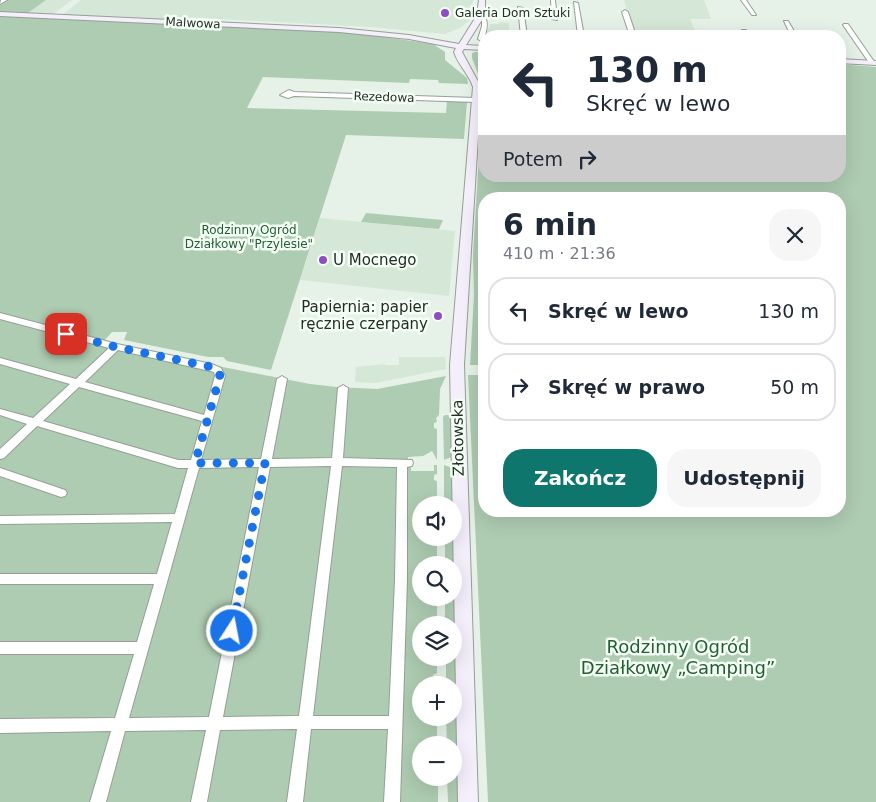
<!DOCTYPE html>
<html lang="pl">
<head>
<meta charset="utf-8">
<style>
	body { margin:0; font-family:"DejaVu Sans",sans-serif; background:#f6f6f7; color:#1f2937; height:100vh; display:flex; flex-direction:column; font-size:19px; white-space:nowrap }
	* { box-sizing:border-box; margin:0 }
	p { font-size:16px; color:#747a83 }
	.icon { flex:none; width:28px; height:28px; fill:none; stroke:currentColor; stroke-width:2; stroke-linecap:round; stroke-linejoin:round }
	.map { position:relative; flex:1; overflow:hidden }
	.panel { position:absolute; left:478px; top:192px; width:368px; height:325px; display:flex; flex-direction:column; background:#fff; border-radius:20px; box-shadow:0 5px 20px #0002 }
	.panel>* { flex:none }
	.guide { position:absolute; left:478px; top:30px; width:368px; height:152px; border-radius:20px; box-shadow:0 5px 20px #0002; background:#fff; color:#1f2937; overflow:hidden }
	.controls { position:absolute; left:412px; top:496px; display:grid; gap:10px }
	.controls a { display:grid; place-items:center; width:50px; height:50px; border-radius:50%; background:#fff; box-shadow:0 5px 20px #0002; font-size:25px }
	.pin { position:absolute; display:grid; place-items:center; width:42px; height:42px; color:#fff; margin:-21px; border-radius:10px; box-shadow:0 2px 8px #0006 }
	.me { position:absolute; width:55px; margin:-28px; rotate:11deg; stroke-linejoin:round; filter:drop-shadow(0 0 4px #0008) }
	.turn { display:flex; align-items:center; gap:18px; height:105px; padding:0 25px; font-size:22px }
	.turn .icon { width:65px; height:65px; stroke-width:2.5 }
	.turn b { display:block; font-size:35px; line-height:42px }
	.then { display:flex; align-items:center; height:48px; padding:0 25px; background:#0003; gap:10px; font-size:19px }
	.round { display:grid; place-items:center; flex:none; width:52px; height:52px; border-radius:20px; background:#f6f6f7 }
	.overview { display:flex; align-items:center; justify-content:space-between; height:85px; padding:0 25px }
	h1 { font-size:30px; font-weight:600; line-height:38px }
	.action { display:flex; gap:10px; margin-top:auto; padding:10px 25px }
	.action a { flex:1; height:58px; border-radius:20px; background:#0f766e; color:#fff; font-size:20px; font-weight:600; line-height:58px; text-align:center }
	.action a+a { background:#f6f6f7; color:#1f2937 }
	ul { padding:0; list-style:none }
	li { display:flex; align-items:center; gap:15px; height:68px; margin:0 10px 8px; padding:0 15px; border:2px solid #e0e1e3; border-radius:20px }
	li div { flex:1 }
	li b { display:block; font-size:19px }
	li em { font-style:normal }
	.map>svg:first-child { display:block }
	.built { fill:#d5e7d7 }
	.green { fill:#aeccb2 }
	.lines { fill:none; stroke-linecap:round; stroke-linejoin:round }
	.street-casing { stroke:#959f96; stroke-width:2 }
	.secondary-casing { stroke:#959f96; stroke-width:2 }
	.street { fill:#fff; fill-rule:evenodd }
	.secondary { fill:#f5effb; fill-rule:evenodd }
	.route { stroke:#1a73e8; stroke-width:9; stroke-dasharray:0 16.2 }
	.poi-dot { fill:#8d4ec3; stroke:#f4fff5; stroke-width:2 }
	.labels { text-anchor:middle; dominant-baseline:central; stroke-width:5; stroke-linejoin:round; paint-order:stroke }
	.far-poi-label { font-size:12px; fill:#272b27; stroke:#f4fff5; text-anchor:start }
	.far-street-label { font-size:12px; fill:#272b27; stroke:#f4fff5 }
	.far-park-label { font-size:12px; fill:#235e32; stroke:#f4fff5 }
	.poi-label { font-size:15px; fill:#272b27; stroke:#f4fff5; text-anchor:start }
	.street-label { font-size:15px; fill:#272b27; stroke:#f4fff5 }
	.near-park-label { font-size:18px; fill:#235e32; stroke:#f4fff5 }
</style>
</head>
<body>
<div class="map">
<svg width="876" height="802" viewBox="0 0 876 802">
	<rect width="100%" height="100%" fill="#e6f2e8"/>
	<g class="built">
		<polygon points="46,0 72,0 53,14 28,13"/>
		<polygon points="81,0 473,0 470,20 460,28 445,34 371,27 183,17 179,21 62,15"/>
		<polygon points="624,0 704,0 711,19 690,19 697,36 634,36"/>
		<polygon points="499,22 509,23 509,33 521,33 521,36 485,36 490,24 499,24"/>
		<polygon points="320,218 455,231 449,296 300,280"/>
		<polygon points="399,357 445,357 446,369 376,383 355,382 356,367 385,364 385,365 399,365"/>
	</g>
	<g class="green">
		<polygon points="7,0 46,0 28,13 0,12 0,5"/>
		<polygon points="0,16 356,33 433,44 445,52 445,60 467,78 468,84 439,83 438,80 410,79 409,83 263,77 247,108 446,113 447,100 467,101 464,139 346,135 271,370 227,361 223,357 208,357 124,340 127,332 112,332 104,341 202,363 310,384 337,387 377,389 446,376 440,389 439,415 436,418 437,422 434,423 434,428 437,429 437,460 432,451 423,456 408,457 408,465 411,465 411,471 434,471 434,465 437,465 437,474 434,475 434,480 437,481 437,505 421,505 421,538 434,538 433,542 437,543 437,565 421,565 421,598 434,598 434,603 437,604 437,625 421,625 421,658 437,658 437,673 433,675 433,683 437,685 421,685 421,718 437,718 437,745 421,745 421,778 438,779 438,802 0,802"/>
		<polygon points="475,52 484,52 484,176 839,176 839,64 876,67 876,802 488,802 468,375 484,375 484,511 839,511 839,199 484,199 484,365 470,365 474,295 473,255 483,87 472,58 472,53"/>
		<polygon points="366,213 443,220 439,229 361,222"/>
		<polygon points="445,415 453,415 452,457 444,460 443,417"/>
		<polygon points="444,465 450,467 454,471 462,802 448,802 447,778 454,778 454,745 447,745 446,718 454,718 454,685 446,685 446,658 454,658 454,625 445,625 445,598 454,598 454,565 445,565 445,538 454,538 454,505 444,505"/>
	</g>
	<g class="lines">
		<g class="street-casing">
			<g id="street">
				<polygon points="1,0 7,0 0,4"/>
				<polygon points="551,0 555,0 557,20 552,19"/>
				<polygon points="741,0 746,0 756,15 752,15"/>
				<polygon points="574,2 578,3 584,36 578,36"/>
				<polygon points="518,7 523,8 527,36 521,36"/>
				<polygon points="625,10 628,12 636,36 630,36 622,12"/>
				<path d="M480 16 486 19C489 28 484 34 484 43L478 39 482 26V21L477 18Z"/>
				<polygon points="784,21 788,21 797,36 791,36"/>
				<polygon points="844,24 848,24 875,63 874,64 870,64 843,25"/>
				<polygon points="742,30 746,30 749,36 743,36"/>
				<polygon points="289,90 294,92 476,98 479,100 476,102 294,96 288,98 280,95"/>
				<path d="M0 313 117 344 212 364 221 368 225 376 201 460 261 459 277 379 282 376 287 379 272 459 332 458 338 388 343 385 348 388 343 458 412 460 413 463 412 466 407 467V580L400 802H384L388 729H311L303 802H287L297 729 220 730 207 802H191L206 730 125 731 106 802H90L111 731 0 733V719L115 718 134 654H0V642H137L154 584H0V574H157L172 522 0 524V516L175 514 188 468H178L37 426 4 458 0 459V449L27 424 0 415V409L33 418 70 384 0 364V358L76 379 109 348 0 319ZM118 350 214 372 215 376 204 415 85 382ZM79 387 202 421 191 460H178L43 421ZM331 466 299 716 223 717 270 467ZM342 466 397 467 395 580 389 716H313ZM259 467 209 717 129 718 199 468Z"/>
				<polygon points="0,468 65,490 67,493 65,496 61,497 0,476"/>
			</g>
		</g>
		<g class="secondary-casing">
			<g id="secondary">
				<path d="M479 0H485V15L466 45 484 46V50L464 49 462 52 481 87 464 365 478 802H458L450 365 473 87C469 74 458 65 454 52L456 48 409 39 339 32 0 16V12L339 28 409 35 459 44 477 15Z"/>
				<polygon points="839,59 876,61 876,65 839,63"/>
			</g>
		</g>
		<use href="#street" class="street"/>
		<use href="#secondary" class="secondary"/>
	</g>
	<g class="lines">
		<polyline class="route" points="66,334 116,347 212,367 218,370 220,376 195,463 265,463 232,631"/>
	</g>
	<g class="poi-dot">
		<circle cx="445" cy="13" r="5"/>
		<circle cx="323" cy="260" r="5"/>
		<circle cx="438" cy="316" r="5"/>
	</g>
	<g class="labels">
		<g class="far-poi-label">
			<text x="455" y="13">Galeria Dom Sztuki</text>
		</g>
		<g class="far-street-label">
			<text transform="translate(193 23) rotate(3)">Malwowa</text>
			<text transform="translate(384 97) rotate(2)">Rezedowa</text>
		</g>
		<g class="far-park-label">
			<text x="249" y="230">Rodzinny Ogród<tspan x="249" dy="14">Działkowy "Przylesie"</tspan></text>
		</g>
		<g class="poi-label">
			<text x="333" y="260">U Mocnego</text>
			<text x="428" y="307" text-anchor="end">Papiernia: papier<tspan x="428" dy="17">ręcznie czerpany</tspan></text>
		</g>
		<g class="street-label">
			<text transform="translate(458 438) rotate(-91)">Złotowska</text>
		</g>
		<g class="near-park-label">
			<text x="678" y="646">Rodzinny Ogród<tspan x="678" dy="21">Działkowy „Camping”</tspan></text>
		</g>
	</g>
</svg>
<div class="controls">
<a><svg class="icon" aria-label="sound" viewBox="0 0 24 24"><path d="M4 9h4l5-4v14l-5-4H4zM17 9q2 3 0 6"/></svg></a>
<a><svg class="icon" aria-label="search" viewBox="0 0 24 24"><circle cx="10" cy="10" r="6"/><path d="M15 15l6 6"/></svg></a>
<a><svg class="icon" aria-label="layers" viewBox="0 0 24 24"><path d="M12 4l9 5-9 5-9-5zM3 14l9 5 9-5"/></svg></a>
<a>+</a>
<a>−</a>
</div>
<div class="pin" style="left:66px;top:334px;background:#d93025"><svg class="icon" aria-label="arrive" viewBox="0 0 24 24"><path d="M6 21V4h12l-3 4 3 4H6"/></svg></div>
<svg class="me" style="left:232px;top:631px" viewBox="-20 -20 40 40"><circle r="17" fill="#1a73e8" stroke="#fff" stroke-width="3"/><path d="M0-11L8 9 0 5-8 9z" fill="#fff"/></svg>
<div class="guide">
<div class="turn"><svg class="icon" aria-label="left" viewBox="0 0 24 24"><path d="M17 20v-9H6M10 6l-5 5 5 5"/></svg><div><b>130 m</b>Skręć w lewo</div></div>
<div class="then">Potem<svg class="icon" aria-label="right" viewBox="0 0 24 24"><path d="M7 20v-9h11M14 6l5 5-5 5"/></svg></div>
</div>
<section class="panel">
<div class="overview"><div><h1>6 min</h1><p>410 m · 21:36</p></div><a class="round"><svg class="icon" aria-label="close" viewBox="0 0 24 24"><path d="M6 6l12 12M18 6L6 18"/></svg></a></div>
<ul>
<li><svg class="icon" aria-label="left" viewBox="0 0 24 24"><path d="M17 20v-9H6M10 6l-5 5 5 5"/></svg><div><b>Skręć w lewo</b></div><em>130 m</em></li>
<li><svg class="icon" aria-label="right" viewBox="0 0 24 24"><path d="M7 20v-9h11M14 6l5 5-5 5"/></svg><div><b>Skręć w prawo</b></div><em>50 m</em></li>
</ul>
<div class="action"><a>Zakończ</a><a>Udostępnij</a></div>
</section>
</div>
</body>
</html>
